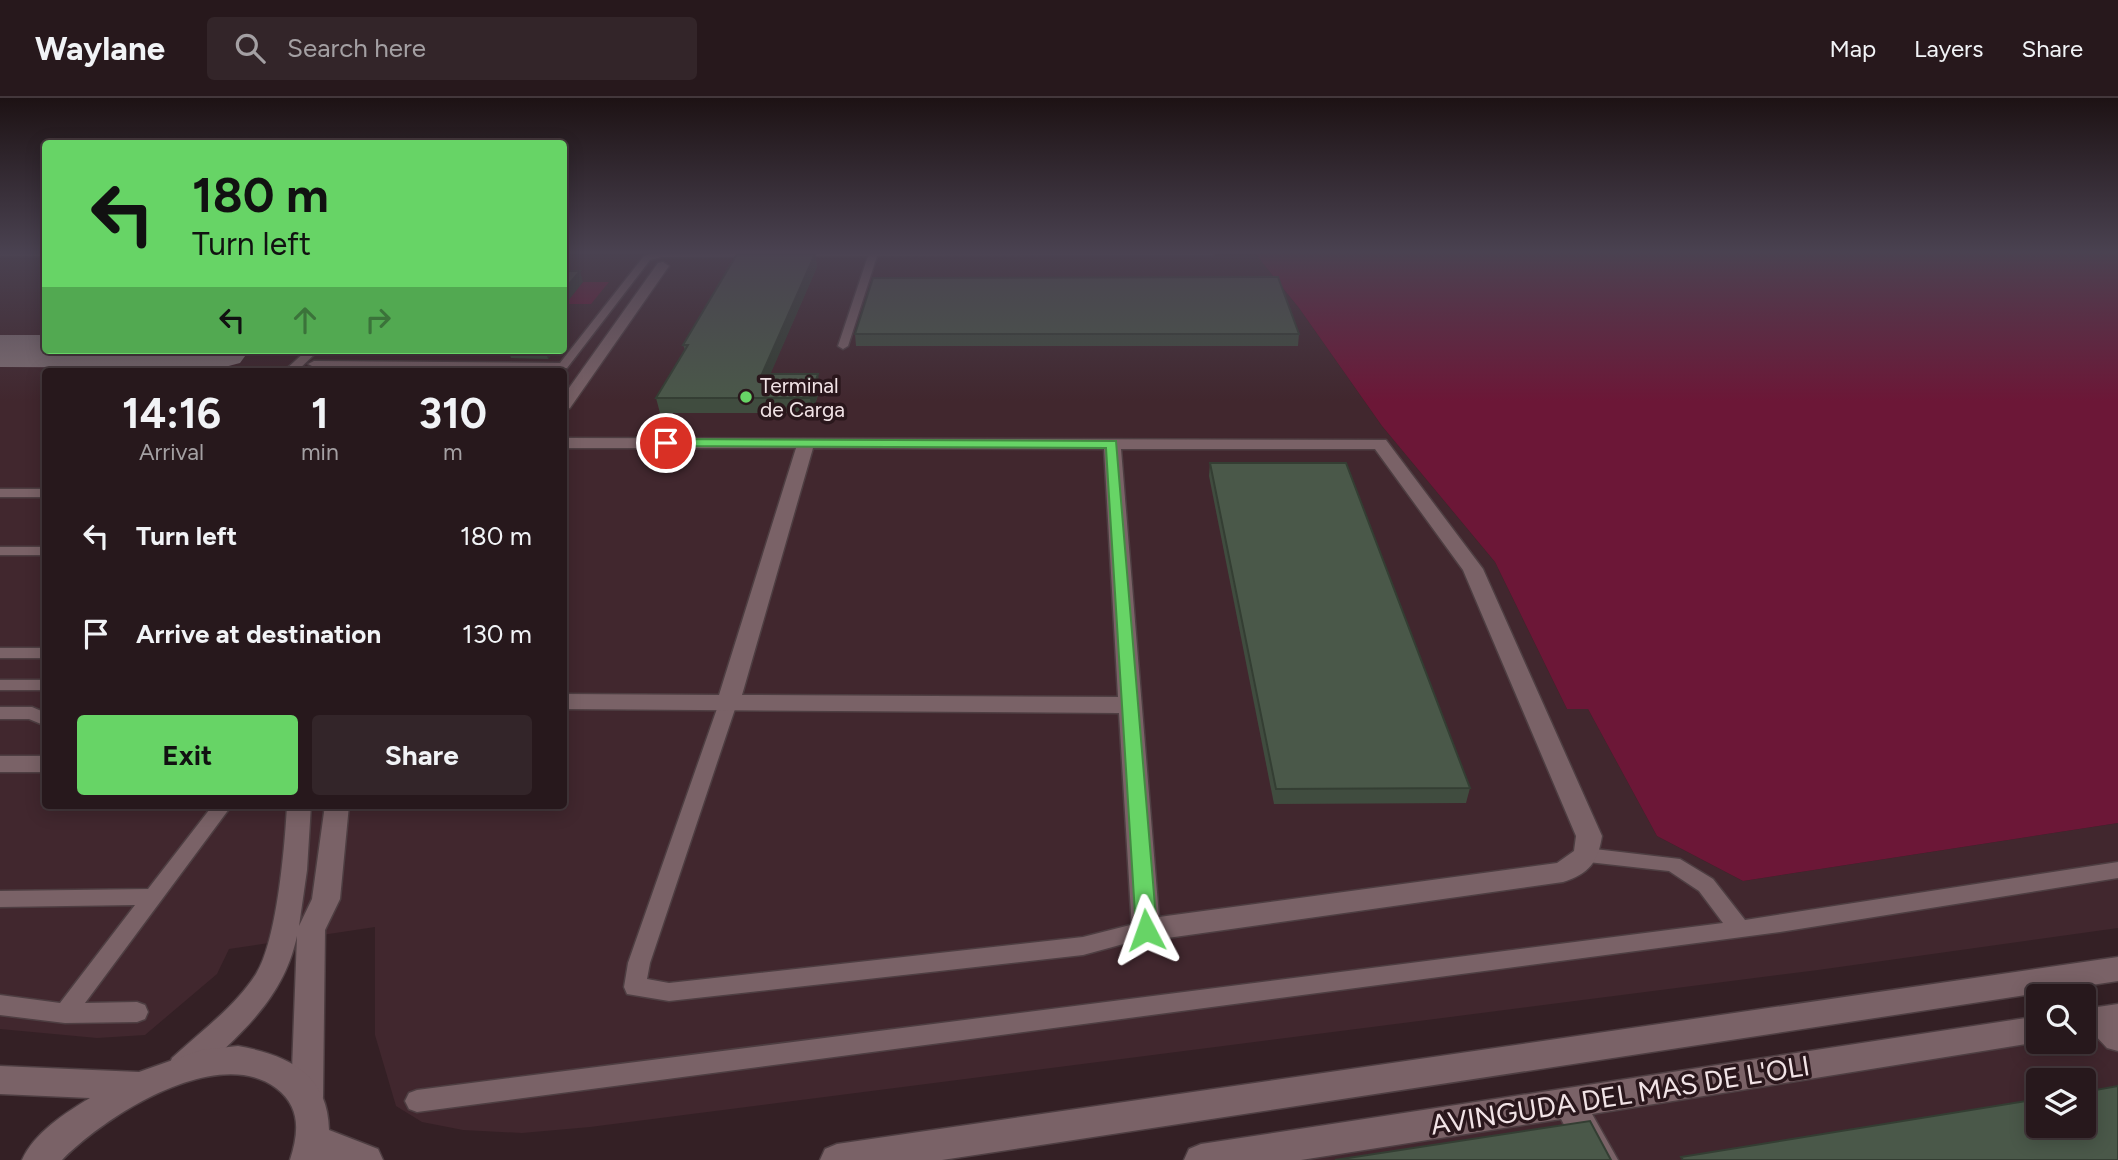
<!DOCTYPE html>
<html lang="en">
<head>
<meta charset="utf-8">
<style>
	body { margin:0; font-family:Figtree,sans-serif; background:#332529; color:#f1f3f6; height:100vh; display:flex; flex-direction:column; font-size:26px; white-space:nowrap }
	* { box-sizing:border-box; margin:0 }
	p { font-size:23px; color:#a4a0a3 }
	.icon { flex:none; width:38px; height:38px; fill:none; stroke:currentColor; stroke-width:2; stroke-linecap:round; stroke-linejoin:round }
	.map { position:relative; flex:1; overflow:hidden }
	.details { position:absolute; left:42px; top:270px; width:525px; height:441px; display:flex; flex-direction:column; background:#27181c; border-radius:7px; box-shadow:0 4px 18px #0003,0 0 0 2px #43373b }
	.details>* { flex:none }
	.banner { position:absolute; left:42px; top:42px; width:525px; height:214px; border-radius:7px; box-shadow:0 4px 18px #0003,0 0 0 2px #43373b; background:#67d466; color:#111; overflow:hidden }
	.controls { position:absolute; left:2026px; top:886px; display:grid; gap:14px }
	.controls a { display:grid; place-items:center; width:70px; height:70px; border-radius:7px; background:#27181c; box-shadow:0 4px 18px #0003,0 0 0 2px #43373b; font-size:35px }
	.pin { position:absolute; display:grid; place-items:center; width:60px; height:60px; color:#fff; margin:-30px; border:4px solid #fff; border-radius:50%; box-shadow:0 2px 7px #0007 }
	.me { position:absolute; width:77px; margin:-38px; rotate:356deg; stroke-linejoin:round; filter:drop-shadow(0 0 5px #0008) }
	.turn { display:flex; align-items:center; gap:24px; height:147px; padding:0 35px; font-size:32px }
	.turn .icon { width:91px; height:91px; stroke-width:2.5 }
	.turn b { display:block; font-size:49px; line-height:60px }
	.lanes { display:flex; align-items:center; height:66px; padding:0 35px; background:#0003; justify-content:center; gap:35px; direction:ltr }
	.lanes .off { opacity:.35 }
	.eta { display:flex; justify-content:space-evenly; align-items:center; height:119px; text-align:center }
	.eta b { font-size:42px; font-weight:700; line-height:49px }
	.action { display:flex; gap:14px; margin-top:auto; padding:14px 35px }
	.action a { flex:1; height:80px; border-radius:7px; background:#67d466; color:#111; font-size:28px; font-weight:700; line-height:80px; text-align:center }
	.action a+a { background:#332529; color:#f1f3f6 }
	ul { padding:0; list-style:none }
	li { display:flex; align-items:center; gap:21px; height:98px; padding:0 35px }
	li div { flex:1 }
	li b { display:block; font-size:26px }
	li em { font-style:normal }
	header { display:flex; align-items:center; gap:42px; box-sizing:border-box; height:98px; padding:0 35px; background:#27181c; border-bottom:2px solid #43373b }
	header strong { font-size:33px }
	nav { display:flex; gap:38px; margin-inline-start:auto; font-size:24px }
	.search { width:490px; height:63px; background:#332529; display:flex; align-items:center; gap:18px; box-sizing:border-box; padding:0 24px; border-radius:7px; color:#a4a0a3; font-size:26px }
	.map>svg:first-child { display:block }
	.built { fill:#41272e; fill-rule:evenodd }
	.green { fill:#6c1737 }
	.lines { fill:none; stroke-linecap:round; stroke-linejoin:round }
	.taxiway { fill:#806f74; fill-rule:evenodd }
	.lane-casing { stroke:#4e3e42; stroke-width:3 }
	.street-casing { stroke:#4e3e42; stroke-width:3 }
	.secondary-casing { stroke:#4e3e42; stroke-width:3 }
	.lane { fill:#7a6267; fill-rule:evenodd }
	.street { fill:#7a6267; fill-rule:evenodd }
	.secondary { fill:#7a6267; fill-rule:evenodd }
	.wall { fill:#404c3f }
	.shaded-wall { fill:#343e33 }
	.building { fill:#4a5849; stroke:#343e33; stroke-width:2 }
	.route { fill:#67d466; stroke:#438a42; stroke-width:2 }
	.poi-dot { fill:#67d466; stroke:#2a171c; stroke-width:2.5 }
	.labels { text-anchor:middle; dominant-baseline:central; stroke-width:7; stroke-linejoin:round; paint-order:stroke }
	.far-poi-label { font-size:21px; fill:#f1e3e6; stroke:#2a171c; text-anchor:start }
	.near-street-label { font-size:28px; fill:#f1e3e6; stroke:#2a171c }
</style>
</head>
<body>
<header>
<strong>Waylane</strong>
<div class="search"><svg class="icon" aria-label="search" viewBox="0 0 24 24"><circle cx="10" cy="10" r="6"/><path d="M15 15l6 6"/></svg>Search here</div>
<nav><a>Map</a><a>Layers</a><a>Share</a></nav>
</header>
<div class="map">
<svg width="2118" height="1062" viewBox="0 0 2118 1062">
	<rect width="100%" height="100%" fill="#342025"/>
	<g class="built">
		<path d="M0 154H45L46 252H564V154H1254L1299 210 1382 328 1495 464 1567 611H1588L1657 738 1743 783 2118 725V830L1818 872 590 1029 522 1035 463 1032 422 1024 396 1008 375 937V829L229 851 217 876 145 937 97 940 0 931ZM46 273H564V707H46Z"/>
		<path d="M2118 926V1062H1191L2039 943H2084V931ZM2039 982H2084V1027H2039Z"/>
	</g>
	<g class="green">
		<polygon points="1254,154 2118,154 2118,725 1743,783 1657,738 1588,611 1567,611 1495,464 1382,328 1299,210"/>
		<polygon points="583,184 609,184 591,206 565,206"/>
	</g>
	<g class="lines">
		<polygon class="taxiway" points="0,237 46,237 46,252 248,254 240,265 221,270 0,269"/>
		<g class="lane-casing">
			<g id="lane">
				<rect x="0" y="154" width="46" height="4"/>
				<polygon points="659,154 1217,154 1212,157 877,158 848,248 843,251 838,248 868,158 662,159 650,162 567,270 314,269 308,266 314,263 560,265 644,158"/>
				<polygon points="307,252 319,252 297,273 284,273"/>
				<rect x="0" y="391" width="46" height="8"/>
				<rect x="0" y="449" width="46" height="8"/>
				<rect x="0" y="550" width="46" height="10"/>
				<rect x="0" y="582" width="46" height="10"/>
				<polygon points="728,599 737,605 650,865 647,881 669,885 1083,839 1146,823 1153,826 1156,832 1153,838 1083,857 669,903 627,896 624,889 628,865 719,605"/>
				<polygon points="0,609 32,609 46,615 46,628 29,621 0,621"/>
				<polygon points="213,707 232,707 85,905 137,904 145,907 148,914 145,921 137,924 65,925 0,917 0,897 60,905 135,807 0,809 0,793 148,791"/>
				<polygon points="1586,750 1680,761 1713,781 1745,822 2118,764 2118,780 1780,834 417,1014 409,1011 405,1003 409,995 417,992 1723,825 1699,793 1669,773 1579,763 1576,758 1579,753"/>
			</g>
		</g>
		<g class="street-casing">
			<g id="street">
				<polygon points="663,164 669,168 570,310 564,312 564,297 658,165"/>
				<path d="M564 340 1386 342 1483 471 1602 738C1598 764 1589 776 1563 784L1146 843 1136 840 1132 832 1119 615 564 611V596L719 597 796 350H564ZM813 350 1104 351 1118 599 742 597ZM1121 351H1375L1463 472 1576 738 1574 753 1557 765 1159 819Z"/>
				<rect x="0" y="658" width="46" height="16"/>
				<path d="M287 707H311L307 772 299 828 312 801 325 707H349L340 801 325 832 323 999 318 1009 307 1014 296 1009 291 999 297 838C283 903 239 936 194 980L183 984 172 980 168 970 172 960C200 934 235 909 256 876 277 843 285 747 287 707Z"/>
				<polygon points="2118,906 2118,953 2107,950 2094,936 2084,937 2084,911"/>
				<polygon points="2039,918 2039,943 2042,943 2039,944 1592,1016 1618,1062 1583,1062 1561,1021 1301,1062 1184,1062 1189,1051 1201,1046"/>
			</g>
		</g>
		<g class="secondary-casing">
			<g id="secondary">
				<polygon points="2118,859 2118,883 942,1062 820,1062 825,1051 837,1046"/>
				<path d="M238 948C287 957 328 975 329 1032L378 1051 383 1062H290C299 1034 301 1009 276 990 217 946 105 1018 62 1062H22C34 1035 65 1015 90 1000L0 996V968L139 974 201 952Z"/>
			</g>
		</g>
		<use href="#lane" class="lane"/>
		<use href="#street" class="street"/>
		<use href="#secondary" class="secondary"/>
	</g>
	<g class="wall">
		<polygon points="815,156 817,169 770,276 820,291 812,315 660,315 656,300 685,252 683,247"/>
		<polygon points="855,236 1299,236 1298,248 856,248"/>
		<polygon points="555,252 548,261 511,260 509,254"/>
		<polygon points="1210,365 1470,690 1466,705 1274,706 1209,378"/>
	</g>
	<g class="shaded-wall">
		<polygon points="815,156 817,169 764,291 762,276"/>
		<polygon points="580,173 583,184 564,208 564,192"/>
		<polygon points="567,229 569,235 564,241 564,233"/>
		<polygon points="548,252 555,252 548,261 546,254"/>
		<polygon points="818,276 820,291 812,315 810,300"/>
	</g>
	<g class="building">
		<polygon points="737,156 815,156 762,276 818,276 810,300 656,300 688,247 683,247"/>
		<polygon points="564,173 580,173 564,192"/>
		<polygon points="1278,179 1299,236 855,236 873,180"/>
		<polygon points="511,252 548,252 546,254 509,254"/>
		<polygon points="1210,365 1346,365 1470,690 1276,691"/>
		<polygon points="2118,988 2118,1062 1683,1062 1681,1059 2039,1001 2039,1027 2084,1027 2084,994"/>
		<polygon points="1590,1023 1611,1062 1335,1062"/>
	</g>
	<linearGradient id="sky" x2="0" y2="1"><stop stop-color="#1d1214"/><stop offset="0.51" stop-color="#4a4251"/><stop offset="1" stop-color="#4a4251" stop-opacity="0"/></linearGradient>
	<rect width="2118" height="303" fill="url(#sky)"/>
	<polygon class="route" points="666,341 1116,343 1157,832 1154,838 1146,841 1139,838 1136,832 1106,350 662,348 662,342"/>
	<circle class="poi-dot" cx="746" cy="299" r="7"/>
	<g class="labels">
		<g class="far-poi-label">
			<text x="760" y="287">Terminal<tspan x="760" dy="24">de Carga</tspan></text>
		</g>
		<g class="near-street-label">
			<text transform="translate(1620 997) rotate(-9)">AVINGUDA DEL MAS DE L'OLI</text>
		</g>
	</g>
</svg>
<div class="controls">
<a><svg class="icon" aria-label="search" viewBox="0 0 24 24"><circle cx="10" cy="10" r="6"/><path d="M15 15l6 6"/></svg></a>
<a><svg class="icon" aria-label="layers" viewBox="0 0 24 24"><path d="M12 4l9 5-9 5-9-5zM3 14l9 5 9-5"/></svg></a>
</div>
<div class="pin" style="left:666px;top:345px;background:#d93025"><svg class="icon" aria-label="arrive" viewBox="0 0 24 24"><path d="M6 21V4h12l-3 4 3 4H6"/></svg></div>
<svg class="me" style="left:1146px;top:832px" viewBox="-20 -20 40 40"><path d="M0-17L14 15 0 8-14 15z" fill="#67d466" stroke="#fff" stroke-width="4"/></svg>
<div class="banner">
<div class="turn"><svg class="icon" aria-label="left" viewBox="0 0 24 24"><path d="M17 20v-9H6M10 6l-5 5 5 5"/></svg><div><b>180 m</b>Turn left</div></div>
<div class="lanes"><svg class="icon" aria-label="left" viewBox="0 0 24 24"><path d="M17 20v-9H6M10 6l-5 5 5 5"/></svg><svg class="icon off" aria-label="ahead" viewBox="0 0 24 24"><path d="M12 20V5M6 11l6-6 6 6"/></svg><svg class="icon off" aria-label="right" viewBox="0 0 24 24"><path d="M7 20v-9h11M14 6l5 5-5 5"/></svg></div>
</div>
<section class="details">
<div class="eta">
<div><b>14:16</b><p>Arrival</p></div>
<div><b>1</b><p>min</p></div>
<div><b>310</b><p>m</p></div>
</div>
<ul>
<li><svg class="icon" aria-label="left" viewBox="0 0 24 24"><path d="M17 20v-9H6M10 6l-5 5 5 5"/></svg><div><b>Turn left</b></div><em>180 m</em></li>
<li><svg class="icon" aria-label="arrive" viewBox="0 0 24 24"><path d="M6 21V4h12l-3 4 3 4H6"/></svg><div><b>Arrive at destination</b></div><em>130 m</em></li>
</ul>
<div class="action"><a>Exit</a><a>Share</a></div>
</section>
</div>
</body>
</html>
